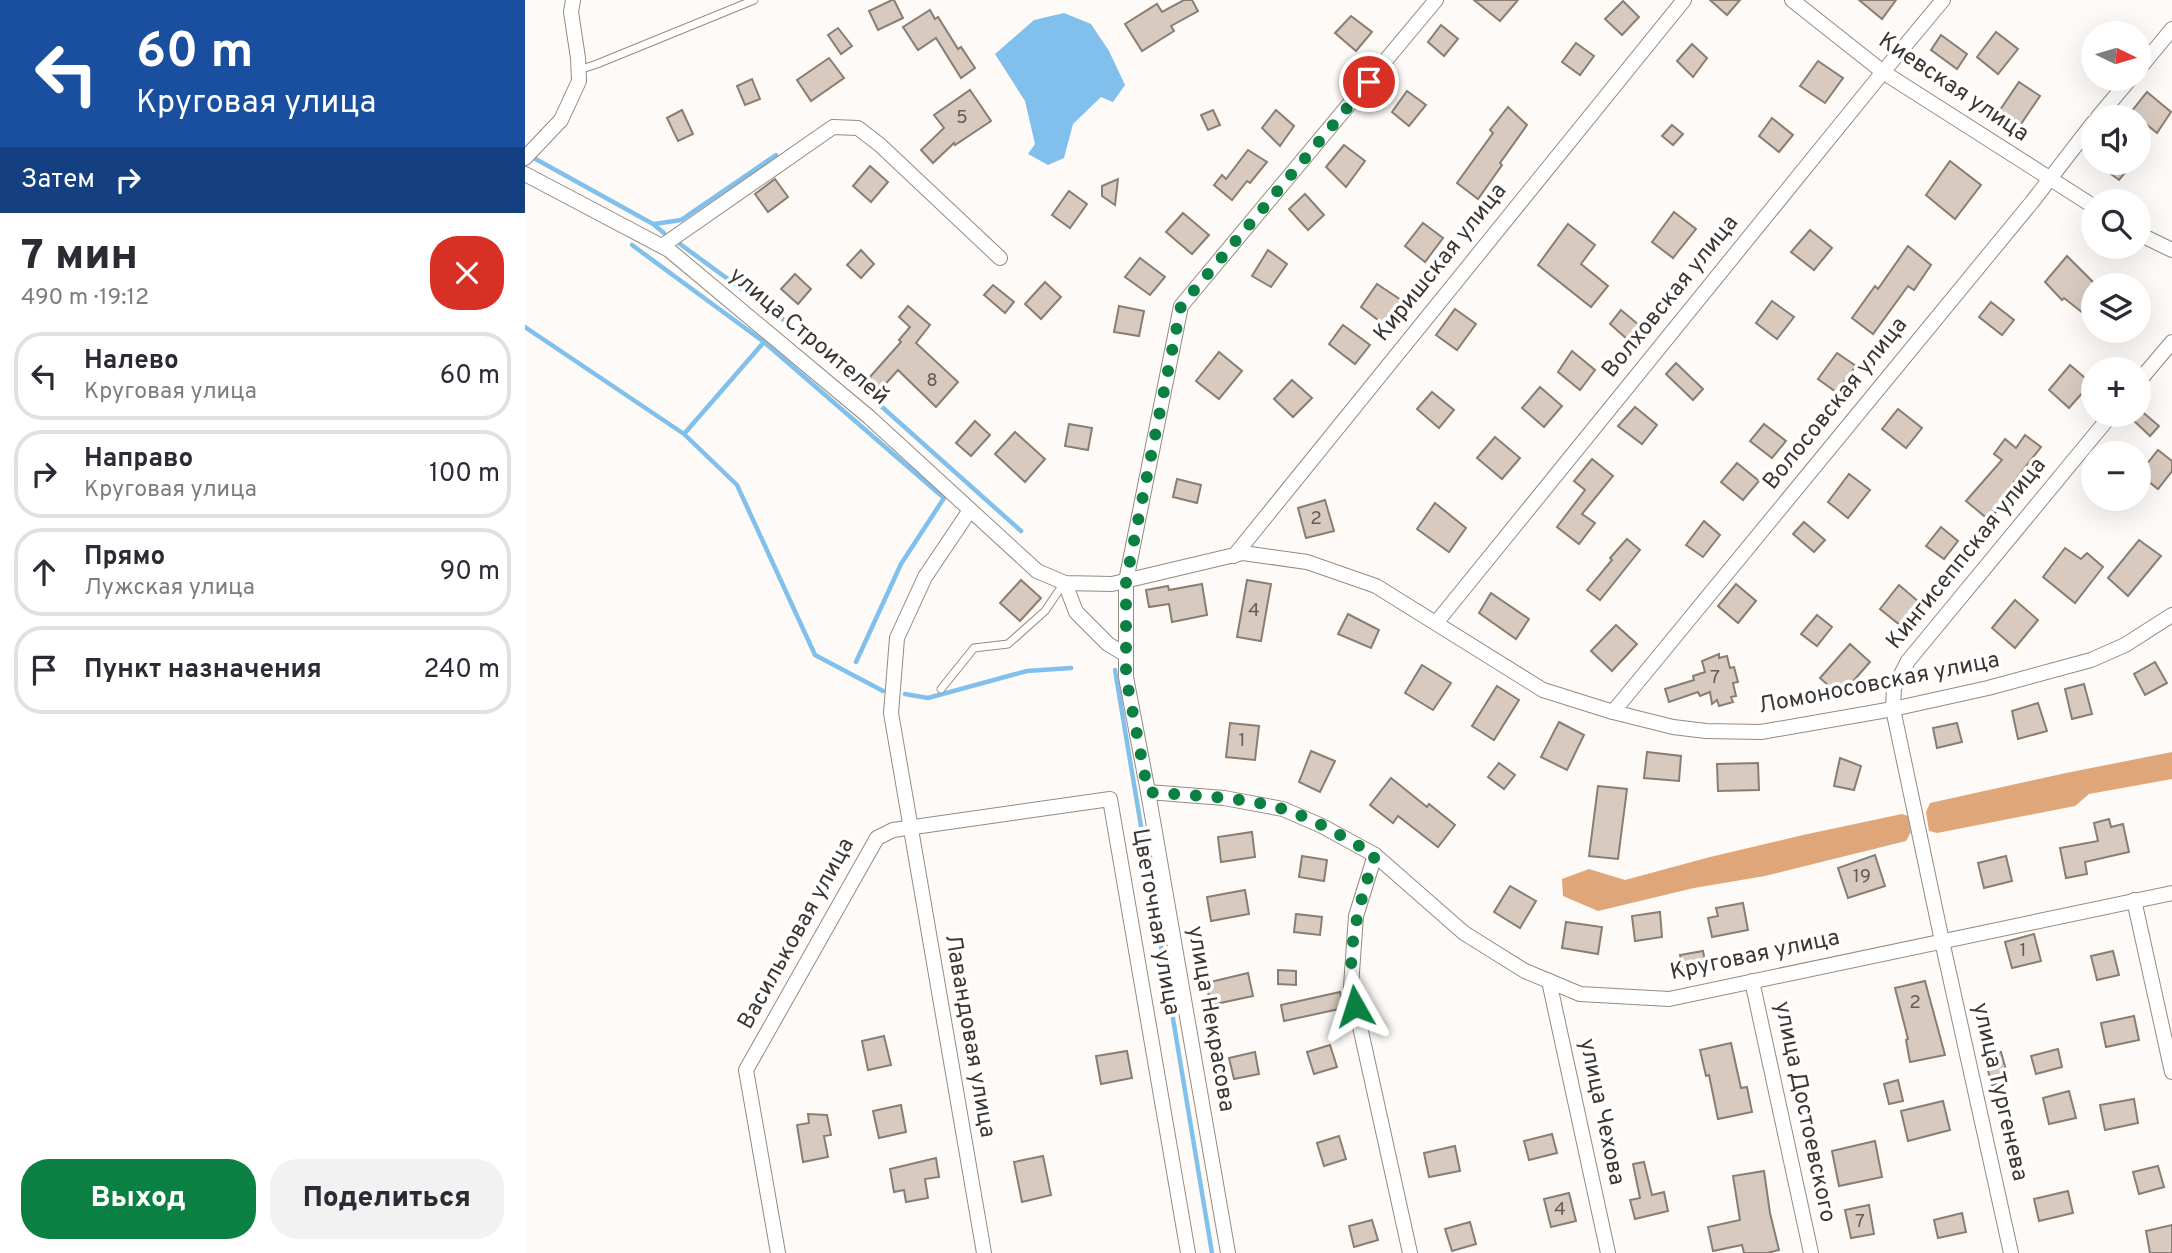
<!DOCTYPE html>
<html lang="ru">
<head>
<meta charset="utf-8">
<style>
	body { margin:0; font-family:Overpass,sans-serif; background:#f2f2f3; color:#2b2b33; height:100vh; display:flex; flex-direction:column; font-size:26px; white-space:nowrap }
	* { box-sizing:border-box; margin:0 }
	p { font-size:23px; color:#7c7c81 }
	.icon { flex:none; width:38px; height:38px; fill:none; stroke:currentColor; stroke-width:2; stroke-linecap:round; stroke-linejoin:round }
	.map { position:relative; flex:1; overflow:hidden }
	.details { display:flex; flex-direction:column; background:#fff; width:525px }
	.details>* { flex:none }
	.guide { background:#1a4fa0; color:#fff; overflow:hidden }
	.needle { width:46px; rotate:95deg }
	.fabs { position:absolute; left:1556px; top:21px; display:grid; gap:14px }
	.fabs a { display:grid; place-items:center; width:70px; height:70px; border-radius:50%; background:#fff; box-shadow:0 7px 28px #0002; font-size:35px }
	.pin { position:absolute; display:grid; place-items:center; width:60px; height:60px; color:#fff; margin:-30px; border:4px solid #fff; border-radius:50%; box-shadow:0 2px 7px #0007 }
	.me { position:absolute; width:77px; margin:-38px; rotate:354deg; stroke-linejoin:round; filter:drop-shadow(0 0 5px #0008) }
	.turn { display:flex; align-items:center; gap:24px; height:147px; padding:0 21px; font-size:32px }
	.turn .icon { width:91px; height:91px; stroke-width:2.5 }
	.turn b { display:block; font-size:49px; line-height:60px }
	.then { display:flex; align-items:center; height:66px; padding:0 21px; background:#0003; gap:14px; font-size:26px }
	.round { display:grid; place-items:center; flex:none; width:74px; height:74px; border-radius:28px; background:#f2f2f3 }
	.head { display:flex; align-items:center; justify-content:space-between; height:119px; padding:0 21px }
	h1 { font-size:42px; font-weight:800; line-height:52px }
	.action { display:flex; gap:14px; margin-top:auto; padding:14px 21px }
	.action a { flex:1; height:80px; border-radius:28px; background:#0b8043; color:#fff; font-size:28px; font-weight:800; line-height:80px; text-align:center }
	.action a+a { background:#f2f2f3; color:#2b2b33 }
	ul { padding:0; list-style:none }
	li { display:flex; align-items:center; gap:21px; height:88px; margin:0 14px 10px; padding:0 7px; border:4px solid #e1e1e2; border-radius:28px }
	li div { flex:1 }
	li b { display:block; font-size:26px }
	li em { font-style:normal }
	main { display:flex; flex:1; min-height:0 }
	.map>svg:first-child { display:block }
	.forest { fill:#dfa779 }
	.water { fill:#81c0ec }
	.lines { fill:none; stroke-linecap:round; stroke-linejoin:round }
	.stream { stroke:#81c0ec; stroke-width:4.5 }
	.building { fill:#d8cabe; stroke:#8a7d72; stroke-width:2 }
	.lane-casing { stroke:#978a7f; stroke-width:9 }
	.street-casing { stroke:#978a7f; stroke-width:16 }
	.lane { stroke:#fff; stroke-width:7 }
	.street { stroke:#fff; stroke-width:14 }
	.route { stroke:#0b8043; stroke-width:12; stroke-dasharray:0 21.6 }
	.labels { text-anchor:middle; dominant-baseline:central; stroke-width:7; stroke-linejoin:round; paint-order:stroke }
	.number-label { font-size:19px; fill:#645c56 }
	.street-label { font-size:23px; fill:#3d3733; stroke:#fff }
</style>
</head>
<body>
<main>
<section class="details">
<div class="guide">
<div class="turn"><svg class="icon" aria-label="left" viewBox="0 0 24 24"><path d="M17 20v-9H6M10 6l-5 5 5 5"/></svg><div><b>60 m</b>Круговая улица</div></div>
<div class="then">Затем<svg class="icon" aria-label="right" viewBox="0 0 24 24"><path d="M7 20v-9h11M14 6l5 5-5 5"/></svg></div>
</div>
<div class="head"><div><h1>7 мин</h1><p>490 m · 19:12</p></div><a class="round" style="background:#d93025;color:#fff"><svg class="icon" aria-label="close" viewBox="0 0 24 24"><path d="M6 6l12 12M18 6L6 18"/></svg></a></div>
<ul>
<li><svg class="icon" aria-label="left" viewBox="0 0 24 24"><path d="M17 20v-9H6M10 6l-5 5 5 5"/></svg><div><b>Налево</b><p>Круговая улица</p></div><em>60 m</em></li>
<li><svg class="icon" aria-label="right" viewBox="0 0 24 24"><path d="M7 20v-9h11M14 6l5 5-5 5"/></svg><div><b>Направо</b><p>Круговая улица</p></div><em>100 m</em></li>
<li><svg class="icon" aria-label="ahead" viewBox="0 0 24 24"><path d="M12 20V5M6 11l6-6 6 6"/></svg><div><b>Прямо</b><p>Лужская улица</p></div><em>90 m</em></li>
<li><svg class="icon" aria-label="arrive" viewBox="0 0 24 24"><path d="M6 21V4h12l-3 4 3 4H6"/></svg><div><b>Пункт назначения</b></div><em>240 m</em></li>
</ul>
<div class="action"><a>Выход</a><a>Поделиться</a></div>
</section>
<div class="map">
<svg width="1647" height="1253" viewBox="0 0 1647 1253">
	<rect width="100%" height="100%" fill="#fdfaf7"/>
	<g class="forest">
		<polygon points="1647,752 1647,779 1564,794 1550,806 1412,833 1404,831 1401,812 1405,803 1541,773"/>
		<polygon points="1377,814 1383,816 1386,832 1381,841 1240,876 1169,888 1073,911 1038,896 1037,879 1064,869 1100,880 1185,857 1278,835"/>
	</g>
	<polygon class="water" points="539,13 566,24 584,51 600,85 588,102 576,97 548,124 539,158 523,165 503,154 510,144 500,101 470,54 509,20"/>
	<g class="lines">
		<g class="stream">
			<polyline points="7,157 128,224 139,233"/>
			<polyline points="129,224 156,220 251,155"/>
			<polyline points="155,244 263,323 496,531"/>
			<polyline points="107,245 239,342 419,498 376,564 331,662"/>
			<polyline points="0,327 159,434 212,485 290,655 358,691"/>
			<polyline points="159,434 239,342"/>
			<polyline points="590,670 687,1253"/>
			<polyline points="380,694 403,698 502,671 546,668"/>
		</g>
	</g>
	<g class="building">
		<polygon points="367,0 369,0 378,18 353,30 344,11"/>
		<polygon points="659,0 667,0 673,11 646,26 649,31 617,51 600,24 632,4 637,12"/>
		<polygon points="949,0 993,0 975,21"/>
		<polygon points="1185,0 1215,0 1202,15"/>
		<polygon points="1334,0 1371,0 1357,19"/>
		<polygon points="1098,1 1114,17 1097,35 1080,19"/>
		<polygon points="405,10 410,19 413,17 433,49 436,47 450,68 436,78 411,38 393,50 378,27"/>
		<polygon points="826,16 847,32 831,51 810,33"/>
		<polygon points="916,25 933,39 919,56 903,42"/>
		<polygon points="313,28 327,46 316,54 303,35"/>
		<polygon points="1471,32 1493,49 1473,74 1452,57"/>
		<polygon points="1416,35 1442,54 1432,69 1406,50"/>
		<polygon points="1051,43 1069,56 1055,75 1037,62"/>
		<polygon points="1167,44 1182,58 1168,77 1152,61"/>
		<polygon points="304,58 319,78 286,101 272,80"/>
		<polygon points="1293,61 1318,78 1300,103 1275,86"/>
		<polygon points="227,79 235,99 220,105 212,86"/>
		<polygon points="1494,82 1515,96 1496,124 1475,110"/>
		<polygon points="445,90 466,121 430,145 429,143 408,163 396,150 419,128 409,115"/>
		<polygon points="882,91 901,105 884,126 867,112"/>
		<polygon points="1622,92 1646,112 1632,133 1606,112"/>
		<polygon points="983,107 1002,125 975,163 977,165 953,199 932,183 968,133 965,130"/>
		<polygon points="157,110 168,134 153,141 142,118"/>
		<polygon points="688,110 695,125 683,130 676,115"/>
		<polygon points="751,110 769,126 755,146 737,128"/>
		<polygon points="1247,118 1268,135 1254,152 1234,136"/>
		<polygon points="1147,125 1158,134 1148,145 1137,136"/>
		<polygon points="819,145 840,161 821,187 801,167"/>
		<polygon points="723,150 742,162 725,183 722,181 707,200 689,185 697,175 701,179"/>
		<polygon points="1425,161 1456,185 1430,219 1401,195"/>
		<polygon points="1571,163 1608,163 1594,180"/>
		<polygon points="345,166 363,182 346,202 328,186"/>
		<polygon points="250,179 263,197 243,212 230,194"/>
		<polygon points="593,179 590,205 577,196 577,186"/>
		<polygon points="544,191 562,204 545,228 527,215"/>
		<polygon points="780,194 799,215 783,230 764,209"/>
		<polygon points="1149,212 1171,229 1148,258 1127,242"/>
		<polygon points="658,213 684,235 667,254 641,232"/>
		<polygon points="898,223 918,238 900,262 880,246"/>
		<polygon points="1043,224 1070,245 1056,264 1083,286 1066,307 1013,265"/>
		<polygon points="1285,230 1307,248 1289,270 1266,252"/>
		<polygon points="1383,246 1406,265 1389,290 1383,286 1348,334 1327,318 1350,286 1353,289"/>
		<polygon points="336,250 349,264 336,278 322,265"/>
		<polygon points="743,250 762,264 746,287 727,276"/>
		<polygon points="1542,256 1568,282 1568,321 1539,298 1537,300 1520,282"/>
		<polygon points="615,258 640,277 625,295 600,277"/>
		<polygon points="270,274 286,289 273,304 256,289"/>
		<polygon points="520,282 536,297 516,319 500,304"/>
		<polygon points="852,284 876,300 857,323 836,307"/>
		<polygon points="468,285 489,302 480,313 459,295"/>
		<polygon points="1247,301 1269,317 1252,339 1231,323"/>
		<polygon points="1466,302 1489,320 1477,335 1454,317"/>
		<polygon points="383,306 405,325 391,343 433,382 411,407 373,370 356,389 344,378 376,342 374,340 385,327 374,317"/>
		<polygon points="594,306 619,311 614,336 589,332"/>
		<polygon points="930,309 951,324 932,350 911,335"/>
		<polygon points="1096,310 1114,325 1102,339 1085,324"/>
		<polygon points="818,325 845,345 830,364 804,344"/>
		<polygon points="1047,351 1070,370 1055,390 1033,372"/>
		<polygon points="694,352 717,371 694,399 671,381"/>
		<polygon points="1312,353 1331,366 1311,392 1293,379"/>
		<polygon points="1151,363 1178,389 1168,400 1141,374"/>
		<polygon points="1545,365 1566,383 1544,408 1524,390"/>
		<polygon points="767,380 787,398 768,417 749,399"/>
		<polygon points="1015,387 1037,406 1019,427 997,408"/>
		<polygon points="907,392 929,410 914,428 892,409"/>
		<polygon points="1110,407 1132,425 1117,444 1093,426"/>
		<polygon points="1373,409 1397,428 1381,448 1357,429"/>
		<polygon points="1614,409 1634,426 1625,436 1606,418 1609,415 1614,415"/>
		<polygon points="450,421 465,435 446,456 431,443"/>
		<polygon points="544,424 567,428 563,450 540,446"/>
		<polygon points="1239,424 1261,441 1247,458 1225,441"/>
		<polygon points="490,432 520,459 500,482 470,454"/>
		<polygon points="1500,435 1516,447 1481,492 1485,495 1464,520 1441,501 1477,460 1469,454 1480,439 1491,448"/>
		<polygon points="970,437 995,458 977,479 952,458"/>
		<polygon points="1633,450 1647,461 1647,471 1633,489 1614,474"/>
		<polygon points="1067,459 1088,476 1057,514 1070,523 1054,544 1032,527 1060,490 1049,481"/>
		<polygon points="1212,463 1234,481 1218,500 1196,482"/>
		<polygon points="1324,474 1345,490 1323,518 1303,502"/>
		<polygon points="652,479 676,485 672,503 648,497"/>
		<polygon points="800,500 809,531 781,538 773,508"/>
		<polygon points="910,503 941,528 924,552 892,529"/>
		<polygon points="1179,521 1195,535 1178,557 1161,545"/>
		<polygon points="1279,522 1300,540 1289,552 1268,534"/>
		<polygon points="1416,527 1433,541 1419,559 1401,546"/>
		<polygon points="1102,539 1115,550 1075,600 1062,590 1087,560 1085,558"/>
		<polygon points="1614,540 1636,556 1603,596 1583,578"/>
		<polygon points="1540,548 1556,559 1562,553 1578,567 1550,603 1518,577"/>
		<polygon points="496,580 516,598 495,621 475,603"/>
		<polygon points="722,580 746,584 736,641 712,637"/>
		<polygon points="677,584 682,615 647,622 644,604 624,607 621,590 643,586 644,590"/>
		<polygon points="1211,584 1231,601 1213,623 1193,606"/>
		<polygon points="1374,585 1394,602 1375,625 1355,609"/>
		<polygon points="966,593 1004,619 991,639 954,613"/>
		<polygon points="1490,600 1513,620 1490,648 1467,628"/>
		<polygon points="823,614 854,630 846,648 813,634"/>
		<polygon points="1292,615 1307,627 1292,646 1276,634"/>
		<polygon points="1091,625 1112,644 1087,671 1066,651"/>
		<polygon points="1325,644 1345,662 1315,696 1295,678"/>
		<polygon points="1194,654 1194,658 1202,656 1205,668 1209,667 1213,682 1208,683 1211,696 1206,697 1208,702 1194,706 1192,700 1187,704 1185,692 1175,696 1173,692 1144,702 1140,689 1169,680 1168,676 1180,672 1177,661"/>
		<polygon points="1630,662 1642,683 1620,695 1609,674"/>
		<polygon points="897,665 926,683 908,710 880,693"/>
		<polygon points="1559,684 1567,714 1547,719 1540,689"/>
		<polygon points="972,686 994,700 969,740 947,726"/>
		<polygon points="1513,703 1522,731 1493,739 1487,711"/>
		<polygon points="1034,722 1059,735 1042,770 1016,757"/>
		<polygon points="705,723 734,726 730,760 701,757"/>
		<polygon points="1432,723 1437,742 1412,748 1408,728"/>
		<polygon points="786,751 810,761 795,792 774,782"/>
		<polygon points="1122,752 1156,756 1154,781 1119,778"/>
		<polygon points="1315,758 1336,766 1329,790 1309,786"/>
		<polygon points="974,763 990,775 979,789 963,777"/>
		<polygon points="1233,763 1234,790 1193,791 1192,764"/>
		<polygon points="866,778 902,807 904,804 930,825 913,847 873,816 868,823 845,805"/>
		<polygon points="1073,786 1102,789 1093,859 1064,856"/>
		<polygon points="1584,819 1586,827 1598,824 1604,852 1560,862 1562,874 1541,878 1535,848 1573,841 1569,823"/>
		<polygon points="727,832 730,857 696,862 693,837"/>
		<polygon points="1350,855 1360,886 1323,898 1313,868"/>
		<polygon points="777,856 802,860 799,881 774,877"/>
		<polygon points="1481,856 1487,881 1459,888 1453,863"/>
		<polygon points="985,886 1011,901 995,928 969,912"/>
		<polygon points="720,890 724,914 686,921 682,897"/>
		<polygon points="1218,903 1223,930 1187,937 1183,918 1193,916 1191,908"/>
		<polygon points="1135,912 1137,937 1110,941 1107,916"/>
		<polygon points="771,914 797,917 795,935 769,932"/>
		<polygon points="1041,922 1077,927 1073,954 1037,948"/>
		<polygon points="1509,934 1516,961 1487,968 1480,942"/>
		<polygon points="1178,951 1181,967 1159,971 1155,955"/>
		<polygon points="1588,951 1594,975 1572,980 1566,956"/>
		<polygon points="753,970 771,971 771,985 753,984"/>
		<polygon points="723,973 728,996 686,1005 681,983"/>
		<polygon points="1400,981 1420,1055 1385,1062 1381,1040 1383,1039 1370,988"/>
		<polygon points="815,992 819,1008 759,1021 756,1005"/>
		<polygon points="1609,1016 1614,1040 1581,1047 1576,1023"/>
		<polygon points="359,1036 366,1065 343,1070 337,1041"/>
		<polygon points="1206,1043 1216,1088 1222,1087 1227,1112 1193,1119 1184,1075 1181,1076 1175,1050"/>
		<polygon points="805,1045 812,1067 789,1074 782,1052"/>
		<polygon points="1533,1049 1537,1067 1511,1074 1506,1056"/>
		<polygon points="602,1051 607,1078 576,1084 571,1056"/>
		<polygon points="730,1052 734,1074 709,1079 704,1058"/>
		<polygon points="1476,1052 1484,1081 1467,1085 1459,1056"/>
		<polygon points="1373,1080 1378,1101 1364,1104 1359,1084"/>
		<polygon points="1544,1091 1551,1118 1524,1124 1518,1098"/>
		<polygon points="1609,1099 1613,1123 1580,1130 1575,1105"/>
		<polygon points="1418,1101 1425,1130 1383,1141 1376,1111"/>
		<polygon points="376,1105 381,1132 354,1138 348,1111"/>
		<polygon points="283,1114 302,1115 306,1135 299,1136 303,1157 278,1162 272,1125 284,1123"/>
		<polygon points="1027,1134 1032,1153 1004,1160 999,1141"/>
		<polygon points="814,1136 821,1159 799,1166 792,1143"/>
		<polygon points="1350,1141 1357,1177 1314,1186 1307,1151"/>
		<polygon points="930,1146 935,1171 904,1177 899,1153"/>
		<polygon points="518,1156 526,1195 497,1202 489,1162"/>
		<polygon points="411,1158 414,1177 400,1179 403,1198 381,1202 379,1190 369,1192 365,1169"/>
		<polygon points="1119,1162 1127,1195 1139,1192 1143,1211 1110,1219 1105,1200 1115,1198 1108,1164"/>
		<polygon points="1633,1166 1639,1187 1614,1194 1608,1172"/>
		<polygon points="1239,1171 1245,1213 1254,1250 1242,1253 1219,1253 1217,1245 1188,1251 1183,1227 1215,1220 1208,1176"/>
		<polygon points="1543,1191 1548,1213 1514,1221 1509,1199"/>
		<polygon points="1044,1193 1051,1221 1026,1227 1019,1199"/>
		<polygon points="1344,1205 1349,1234 1326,1238 1320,1210"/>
		<polygon points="1437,1213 1441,1232 1413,1238 1409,1220"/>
		<polygon points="847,1220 853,1240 829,1247 824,1226"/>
		<polygon points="945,1222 951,1244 927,1251 920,1229"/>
		<polygon points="1647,1225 1647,1253 1625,1253 1621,1231"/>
	</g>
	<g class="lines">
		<g class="lane-casing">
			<g id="lane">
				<polyline points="54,70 72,64 229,0"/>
				<polyline points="416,689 449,648 483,644 520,611 539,583"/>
			</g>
		</g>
		<g class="street-casing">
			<g id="street">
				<polyline points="911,0 656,306 601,581 601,677 623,792 699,798 758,809 797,826 850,855 939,933 1000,971 1055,994 1144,999 1647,893"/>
				<polyline points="1267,0 1358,72 1568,206"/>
				<polyline points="1614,69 1647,29"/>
				<polyline points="1573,117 1605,79"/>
				<polyline points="0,158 36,120 54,81 53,58 46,12 48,0"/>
				<polyline points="0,174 144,250 344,417 512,571 540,583 587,584 718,553 782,562 851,586 1018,690 1088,712 1148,727 1181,731 1236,732 1368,709 1463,688 1566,660 1600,645 1647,615"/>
				<polyline points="1614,234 1647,250"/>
				<polyline points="137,246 308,127 333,128 355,145 475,258"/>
				<polyline points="1614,381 1647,342"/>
				<polyline points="445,510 400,577 372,638 366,713 459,1253"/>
				<polyline points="709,556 1159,0"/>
				<polyline points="540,583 551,612 583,644 601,655"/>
				<polyline points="911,623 1358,72 1418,0"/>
				<polyline points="1088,712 1507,202 1568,123"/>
				<polyline points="623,792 703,1253"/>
				<polyline points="850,855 831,916 826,986 885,1253"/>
				<polyline points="1609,900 1647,1072"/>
				<polyline points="1024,981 1083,1253"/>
				<polyline points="1227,981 1286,1253"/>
				<polyline points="253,1253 221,1070 352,838 368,830 585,799 663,1253"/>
				<polyline points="1486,1253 1417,941 1368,709 1369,688 1383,661 1586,415"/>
			</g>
		</g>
		<use href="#lane" class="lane"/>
		<use href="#street" class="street"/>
	</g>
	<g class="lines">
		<path class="route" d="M830 1006C819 953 834 905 850 855 820 838 790 819 758 809 715 796 667 796 623 792L601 677V581L656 306 844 82"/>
	</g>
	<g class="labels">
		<g class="number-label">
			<text x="437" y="118">5</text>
			<text x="407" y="381">8</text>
			<text x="791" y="519">2</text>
			<text x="729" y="611">4</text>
			<text x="1190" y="678">7</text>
			<text x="717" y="741">1</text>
			<text x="1337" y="877">19</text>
			<text x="1498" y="951">1</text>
			<text x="1390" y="1003">2</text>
			<text x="1035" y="1210">4</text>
			<text x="1335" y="1222">7</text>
		</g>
		<g class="street-label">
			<text transform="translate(1428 88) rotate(34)">Киевская улица</text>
			<text transform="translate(916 263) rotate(-51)">Киришская улица</text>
			<text transform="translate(1146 297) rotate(-51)">Волховская улица</text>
			<text transform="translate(283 337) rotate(40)">улица Строителей</text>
			<text transform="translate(1311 404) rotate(-51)">Волосовская улица</text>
			<text transform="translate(1442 554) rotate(-51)">Кингисеппская улица</text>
			<text transform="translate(1354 684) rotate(-11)">Ломоносовская улица</text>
			<text transform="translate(630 922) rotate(80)">Цветочная улица</text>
			<text transform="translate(272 934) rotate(-61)">Васильковая улица</text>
			<text transform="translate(1230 956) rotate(-12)">Круговая улица</text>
			<text transform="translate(685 1019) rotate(80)">улица Некрасова</text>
			<text transform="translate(444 1036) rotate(80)">Лавандовая улица</text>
			<text transform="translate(1474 1092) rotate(77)">улица Тургенева</text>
			<text transform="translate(1076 1112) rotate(78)">улица Чехова</text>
			<text transform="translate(1279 1112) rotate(78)">улица Достоевского</text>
		</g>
	</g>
</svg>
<div class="fabs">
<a><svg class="needle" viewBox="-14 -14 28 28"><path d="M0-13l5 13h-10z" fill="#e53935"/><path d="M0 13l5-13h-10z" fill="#7c7c81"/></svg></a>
<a><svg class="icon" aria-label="sound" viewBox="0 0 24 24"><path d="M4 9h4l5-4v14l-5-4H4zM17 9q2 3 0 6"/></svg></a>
<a><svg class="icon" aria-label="search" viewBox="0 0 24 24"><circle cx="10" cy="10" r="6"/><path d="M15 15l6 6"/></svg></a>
<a><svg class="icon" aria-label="layers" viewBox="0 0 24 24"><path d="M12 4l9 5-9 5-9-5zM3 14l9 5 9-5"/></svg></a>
<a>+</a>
<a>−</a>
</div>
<div class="pin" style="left:844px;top:82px;background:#d93025"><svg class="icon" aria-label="arrive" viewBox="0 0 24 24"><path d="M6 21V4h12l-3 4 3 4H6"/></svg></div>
<svg class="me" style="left:830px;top:1006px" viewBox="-20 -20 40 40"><path d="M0-17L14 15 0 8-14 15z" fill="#0b8043" stroke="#fff" stroke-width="4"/></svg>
</div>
</main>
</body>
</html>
